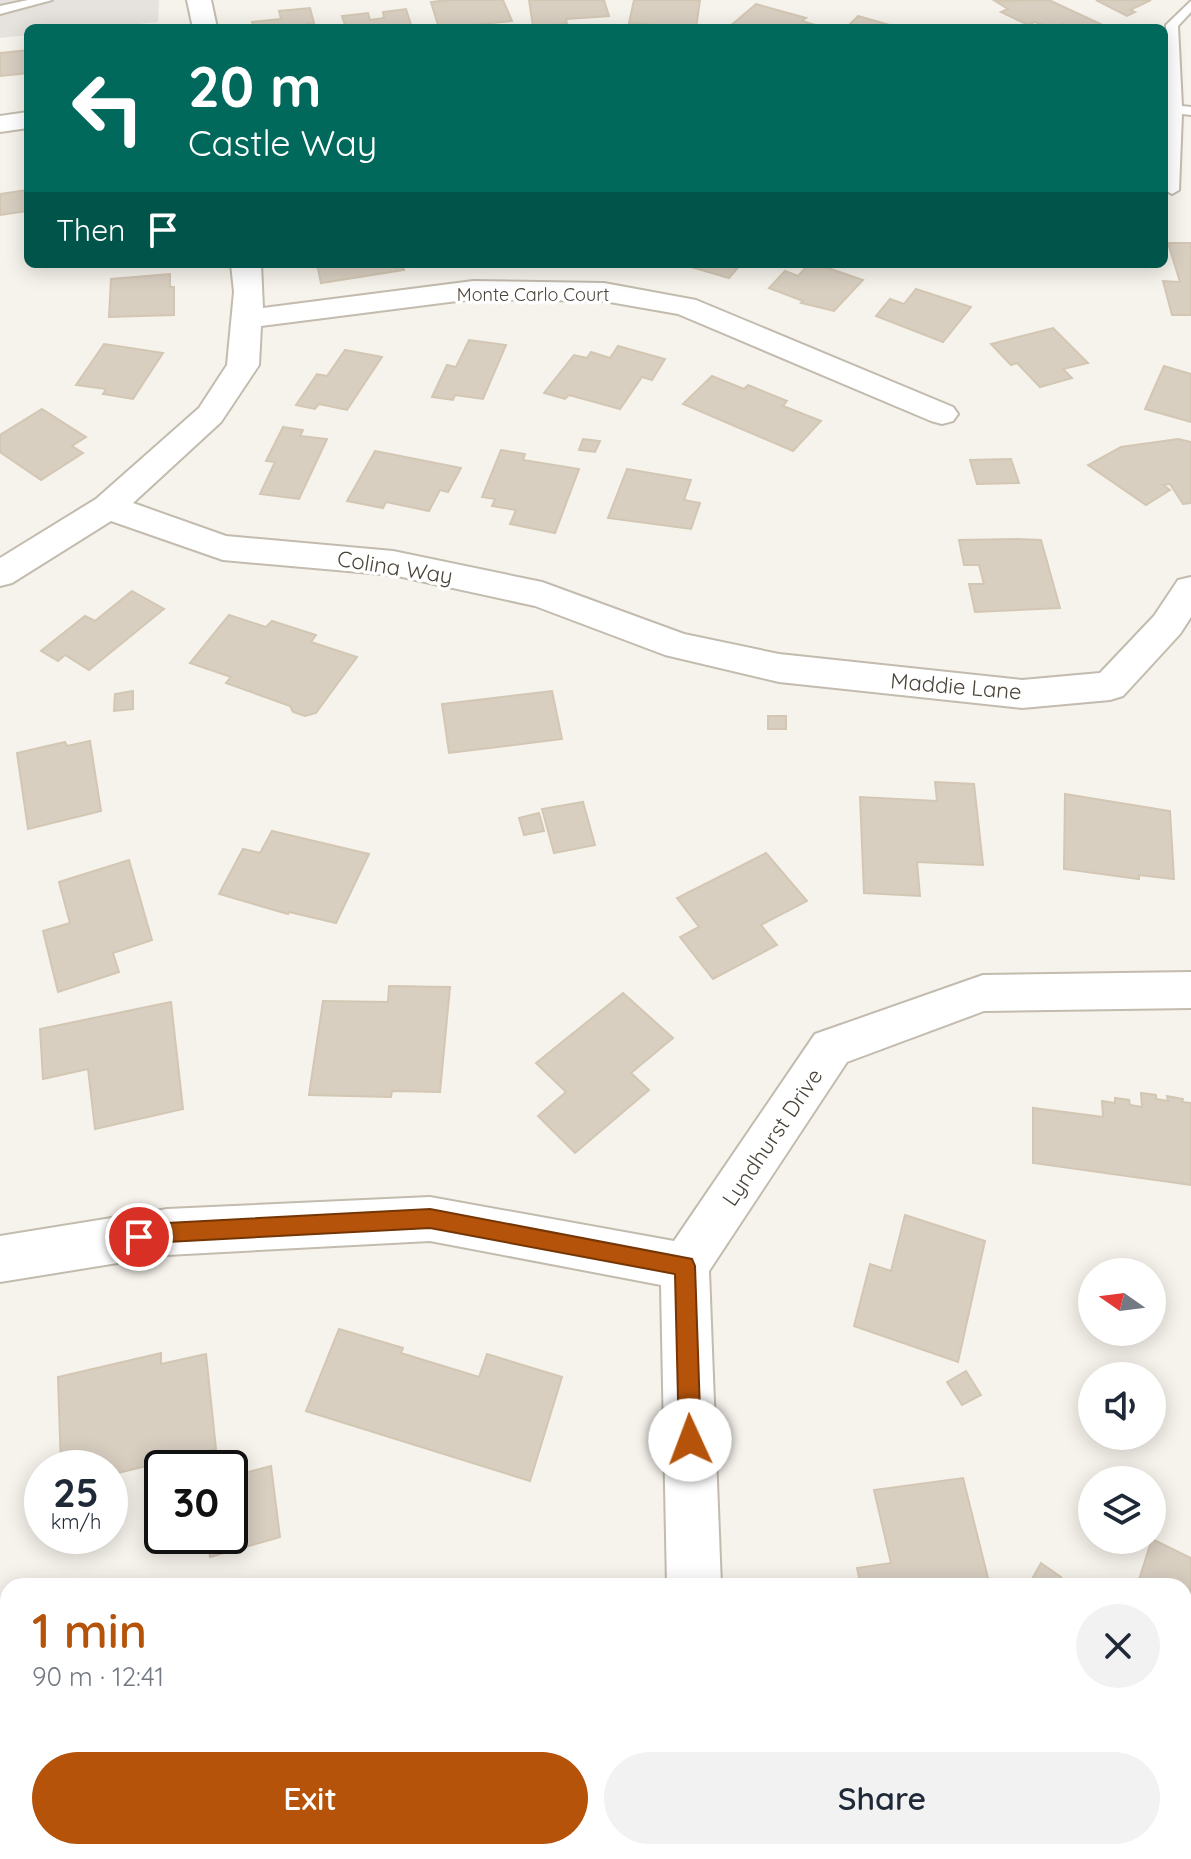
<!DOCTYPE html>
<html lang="en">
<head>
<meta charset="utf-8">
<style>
	body { margin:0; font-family:Quicksand,sans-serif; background:#f2f2f3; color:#1f2937; height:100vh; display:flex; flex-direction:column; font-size:30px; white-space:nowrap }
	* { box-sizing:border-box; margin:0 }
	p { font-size:26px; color:#747a83 }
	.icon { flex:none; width:44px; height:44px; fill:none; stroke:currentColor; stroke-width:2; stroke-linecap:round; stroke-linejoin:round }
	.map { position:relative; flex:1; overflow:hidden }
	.details { position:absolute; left:0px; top:1578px; width:1192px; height:282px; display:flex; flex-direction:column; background:#fff; border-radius:24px 24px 0 0; box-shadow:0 4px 20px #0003 }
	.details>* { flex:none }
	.banner { position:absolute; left:24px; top:24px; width:1144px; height:244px; border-radius:12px; box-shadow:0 4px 20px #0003; background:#00695c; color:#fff; overflow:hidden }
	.needle { width:52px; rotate:284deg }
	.tools { position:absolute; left:1078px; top:1258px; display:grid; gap:16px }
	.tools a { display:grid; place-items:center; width:88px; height:88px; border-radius:50%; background:#fff; box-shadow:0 4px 20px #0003; font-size:40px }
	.speed { position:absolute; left:24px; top:1450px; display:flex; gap:16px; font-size:40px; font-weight:700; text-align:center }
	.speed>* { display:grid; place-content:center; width:104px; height:104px; border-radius:50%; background:#fff; box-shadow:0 4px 20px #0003; line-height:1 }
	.speed small { font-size:20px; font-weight:400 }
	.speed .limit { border:4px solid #111; border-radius:12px; background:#fff; color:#111 }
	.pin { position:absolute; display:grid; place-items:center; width:68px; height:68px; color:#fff; margin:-34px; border:4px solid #fff; border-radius:50%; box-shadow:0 2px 8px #0007 }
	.me { position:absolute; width:88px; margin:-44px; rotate:358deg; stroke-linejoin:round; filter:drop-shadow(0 0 6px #0008) }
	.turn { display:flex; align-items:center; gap:28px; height:168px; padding:0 32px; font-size:36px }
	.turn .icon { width:104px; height:104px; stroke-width:2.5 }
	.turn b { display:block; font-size:56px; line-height:68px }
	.then { display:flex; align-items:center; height:76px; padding:0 32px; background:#0003; gap:16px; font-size:30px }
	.round { display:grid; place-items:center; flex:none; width:84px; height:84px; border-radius:42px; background:#f2f2f3 }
	.summary { display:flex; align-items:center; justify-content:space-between; height:136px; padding:0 32px }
	h1 { font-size:48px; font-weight:600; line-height:60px; color:#b45309 }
	.action { display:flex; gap:16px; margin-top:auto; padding:16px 32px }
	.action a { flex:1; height:92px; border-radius:48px; background:#b45309; color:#fff; font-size:32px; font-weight:600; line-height:92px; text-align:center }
	.action a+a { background:#f2f2f3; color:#1f2937 }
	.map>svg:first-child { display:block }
	.industrial { fill:#e6e2dd }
	.building { fill:#d8cfc1; stroke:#d3c7b4; stroke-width:2 }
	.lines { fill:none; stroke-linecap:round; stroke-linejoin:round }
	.lane-casing { stroke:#c2bbae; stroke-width:4 }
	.street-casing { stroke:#c2bbae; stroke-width:4 }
	.lane { fill:#fff; fill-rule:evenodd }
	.street { fill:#fff; fill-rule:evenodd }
	.route { fill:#b45309; stroke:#753606; stroke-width:2 }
	.labels { text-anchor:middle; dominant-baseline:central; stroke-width:7; stroke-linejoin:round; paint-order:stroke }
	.far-street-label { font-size:18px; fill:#4b4439; stroke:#fff }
	.street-label { font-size:22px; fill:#4b4439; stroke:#fff }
</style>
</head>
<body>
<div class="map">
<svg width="1191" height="1859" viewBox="0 0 1191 1859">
	<rect width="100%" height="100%" fill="#f6f3ec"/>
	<polygon class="industrial" points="0,0 159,0 158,22 97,28 28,28 28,35 0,38"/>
	<g class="building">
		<polygon points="448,0 503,0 512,21 472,25 473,28 439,28 431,2"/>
		<polygon points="529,0 604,0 609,16 566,19 567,24 533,26"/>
		<polygon points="634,0 700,0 696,28 629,23"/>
		<polygon points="1049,0 1109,28 1072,28 1063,24 1051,28 1035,22 1028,25 1001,12 1008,9 995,1"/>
		<polygon points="1096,0 1151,0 1130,10 1135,12 1127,16"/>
		<polygon points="756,4 806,18 802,21 819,26 728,28"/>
		<polygon points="310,8 314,23 307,24 308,28 254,28 252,22 281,19 279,11"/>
		<polygon points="406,9 412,28 346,28 342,16 368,13 370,20 384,18 383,12"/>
		<polygon points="858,16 900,28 846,28"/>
		<polygon points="28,50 28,73 0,76 0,53"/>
		<polygon points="28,190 28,211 0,215 0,194"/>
		<polygon points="1168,243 1191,243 1191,315 1172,315 1163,281 1180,282"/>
		<polygon points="317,264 402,264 404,270 321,283"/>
		<polygon points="681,264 741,264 729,278"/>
		<polygon points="809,264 816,264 863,280 834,311 801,303 803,301 769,288 785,271 798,276"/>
		<polygon points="170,274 170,287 174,287 174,315 109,317 111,279"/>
		<polygon points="916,289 971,307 943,342 876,316 890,299 904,304"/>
		<polygon points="1053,328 1088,363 1063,369 1072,378 1040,387 1017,363 1011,365 991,344"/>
		<polygon points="469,340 506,345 483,399 455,395 453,400 432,397 447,365 456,367"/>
		<polygon points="104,344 163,353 133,399 103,394 106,389 76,385"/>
		<polygon points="618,346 665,359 652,380 642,377 620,409 569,395 565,399 544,393 574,355 587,358 591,352 610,358"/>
		<polygon points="345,350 382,357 347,410 319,404 315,409 296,405 317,374 327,376"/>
		<polygon points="1164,366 1191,374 1191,422 1145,409"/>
		<polygon points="712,376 744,389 748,385 787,401 783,406 821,421 793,451 683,404"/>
		<polygon points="42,409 86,437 72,446 83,453 41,480 0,452 0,435"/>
		<polygon points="283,427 303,430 300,436 327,439 299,499 260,494 275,462 266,461"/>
		<polygon points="583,439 600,441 595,452 579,450"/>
		<polygon points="1178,439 1191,442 1191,503 1183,504 1170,484 1163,485 1170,490 1146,505 1088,465 1121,447"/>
		<polygon points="501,450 525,454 523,460 579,469 555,533 510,524 516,510 492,506 495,499 482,497"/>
		<polygon points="375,451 461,468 448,492 440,490 429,511 386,502 383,508 347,501"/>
		<polygon points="1011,459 1019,483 977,484 970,460"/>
		<polygon points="627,469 691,480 684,500 700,503 691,529 608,518"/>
		<polygon points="1017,539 1041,540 1060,608 975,612 969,584 984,584 979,565 964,565 959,540"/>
		<polygon points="132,591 164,609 89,670 65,655 58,661 41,651 85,616 95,621"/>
		<polygon points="229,615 266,627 272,621 316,635 311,642 357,657 316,713 305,716 293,712 290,706 226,683 231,677 190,663"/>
		<polygon points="133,691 133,709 114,711 115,694"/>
		<polygon points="552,691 562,739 449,753 442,704"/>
		<rect x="768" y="716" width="18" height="13"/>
		<polygon points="90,741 101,811 28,829 17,753 65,742 67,746"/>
		<polygon points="935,782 974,784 983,865 917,862 920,896 864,893 860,797 937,801"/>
		<polygon points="1065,794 1170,811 1174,879 1139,875 1139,879 1064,869"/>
		<polygon points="583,802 595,845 554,853 542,809"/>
		<polygon points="539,813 544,831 524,835 519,818"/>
		<polygon points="272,831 369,854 336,923 289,912 288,914 219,894 243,849 260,853"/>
		<polygon points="766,853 807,901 761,925 777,945 713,979 680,937 699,927 677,898"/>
		<polygon points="129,860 152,940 113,953 119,972 58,992 43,931 70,923 59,882"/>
		<polygon points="389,986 450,987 440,1092 392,1091 391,1097 309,1095 323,1001 388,1002"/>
		<polygon points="623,993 673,1038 631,1073 649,1090 575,1153 538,1116 566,1092 536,1063"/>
		<polygon points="171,1002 183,1109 95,1129 88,1069 43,1079 40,1029"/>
		<polygon points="1141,1093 1156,1095 1156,1099 1168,1101 1167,1096 1183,1099 1182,1102 1191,1103 1191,1185 1033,1163 1033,1108 1103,1117 1102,1101 1115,1103 1115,1098 1129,1100 1130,1105 1142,1107"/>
		<polygon points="905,1215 985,1241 958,1362 854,1326 870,1264 891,1271"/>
		<polygon points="339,1329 403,1348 401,1353 479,1377 487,1354 562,1377 530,1481 306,1411"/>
		<polygon points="161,1353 161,1364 206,1354 216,1449 110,1475 110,1468 61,1468 58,1377"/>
		<polygon points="966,1371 981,1395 962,1405 947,1382"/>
		<polygon points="271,1466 280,1537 210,1557 207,1536 230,1536 230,1477"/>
		<polygon points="963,1478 990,1586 861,1586 857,1568 891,1563 874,1490"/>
		<polygon points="1152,1539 1191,1558 1191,1659 1184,1656 1184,1586 1137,1586"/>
		<polygon points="1041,1563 1061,1577 1056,1586 1039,1586 1031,1581"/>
		<polygon points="440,1852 560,1852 560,1859 439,1859"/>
		<polygon points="926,1852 1009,1852 1015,1859 918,1859"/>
	</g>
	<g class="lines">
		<g class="lane-casing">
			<g id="lane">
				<polygon points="28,0 52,0 0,14 0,6"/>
				<polygon points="1191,1 1191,12 1178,26 1182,106 1191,107 1191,115 1182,114 1179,190 1172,194 1165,190 1168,109 1166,25"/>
			</g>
		</g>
		<g class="street-casing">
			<g id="street">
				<polygon points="187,0 211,0 217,28 193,28"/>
				<polygon points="28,112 28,128 0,132 0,116"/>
				<polygon points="231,264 261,264 263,308 473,281 604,283 696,300 953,407 958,414 953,421 942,424 931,421 678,314 604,301 473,299 261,326 259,365 221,422 133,503 226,536 393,551 542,582 684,634 779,654 1022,680 1100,673 1154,616 1178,580 1191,577 1191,617 1180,634 1123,696 1110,700 1022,708 779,682 665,655 535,606 393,575 223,560 111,521 12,583 0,586 0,558 96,499 199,408 227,365 234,292"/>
				<polygon points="1191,972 1191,1008 984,1011 847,1062 709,1271 721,1586 667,1586 661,1285 430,1241 167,1255 0,1282 0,1236 167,1209 430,1197 674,1241 815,1034 983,975"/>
				<rect x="673" y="1852" width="60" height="7"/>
			</g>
		</g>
		<use href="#lane" class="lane"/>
		<use href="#street" class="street"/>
	</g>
	<polygon class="route" points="430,1209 692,1259 695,1266 701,1440 698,1448 690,1452 682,1448 679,1440 675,1274 430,1228 167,1242 139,1247 132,1244 129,1237 132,1230 167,1223"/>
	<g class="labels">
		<g class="far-street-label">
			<text x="533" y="294">Monte Carlo Court</text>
		</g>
		<g class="street-label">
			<text transform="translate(395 567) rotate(9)">Colina Way</text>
			<text transform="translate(956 686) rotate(5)">Maddie Lane</text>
			<text transform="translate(772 1137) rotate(-56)">Lyndhurst Drive</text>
		</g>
	</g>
</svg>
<div class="tools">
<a><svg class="needle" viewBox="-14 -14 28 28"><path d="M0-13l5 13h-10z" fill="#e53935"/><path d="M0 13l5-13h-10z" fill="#747a83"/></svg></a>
<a><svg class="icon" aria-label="sound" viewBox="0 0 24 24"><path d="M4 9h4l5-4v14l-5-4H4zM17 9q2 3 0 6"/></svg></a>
<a><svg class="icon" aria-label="layers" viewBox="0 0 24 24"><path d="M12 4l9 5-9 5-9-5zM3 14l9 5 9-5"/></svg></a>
</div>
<div class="speed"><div>25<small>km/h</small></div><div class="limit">30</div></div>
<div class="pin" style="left:139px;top:1237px;background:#d93025"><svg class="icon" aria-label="arrive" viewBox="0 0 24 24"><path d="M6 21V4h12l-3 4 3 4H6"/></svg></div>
<svg class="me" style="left:690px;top:1440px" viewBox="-20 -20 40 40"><circle r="19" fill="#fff"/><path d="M0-13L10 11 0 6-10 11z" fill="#b45309"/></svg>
<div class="banner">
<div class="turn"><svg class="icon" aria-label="left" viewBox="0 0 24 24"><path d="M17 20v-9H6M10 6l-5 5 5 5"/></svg><div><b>20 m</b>Castle Way</div></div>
<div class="then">Then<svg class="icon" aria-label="arrive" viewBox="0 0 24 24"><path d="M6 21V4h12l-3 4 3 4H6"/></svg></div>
</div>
<section class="details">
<div class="summary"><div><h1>1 min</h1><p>90 m · 12:41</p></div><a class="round"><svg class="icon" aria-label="close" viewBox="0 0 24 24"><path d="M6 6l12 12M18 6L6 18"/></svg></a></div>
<div class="action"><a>Exit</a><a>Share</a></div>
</section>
</div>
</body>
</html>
